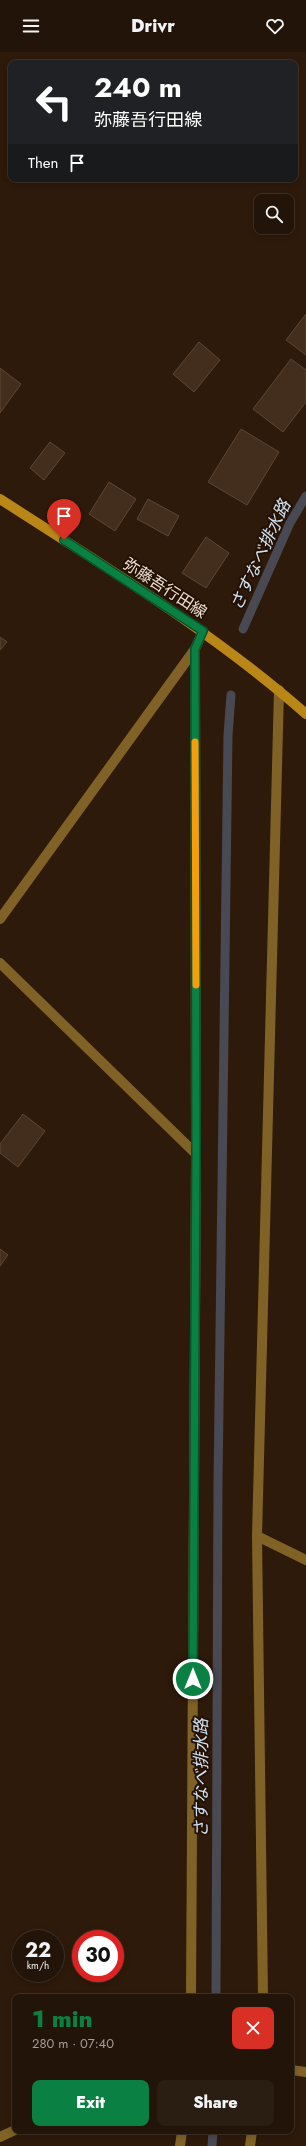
<!DOCTYPE html>
<html lang="en">
<head>
<meta charset="utf-8">
<style>
	body { margin:0; font-family:Jost,"Noto Sans JP",sans-serif; background:#2a1d12; color:#f1f3f6; height:100vh; display:flex; flex-direction:column; font-size:15px; white-space:nowrap }
	* { box-sizing:border-box; margin:0 }
	p { font-size:13px; color:#a29e9c }
	.icon { flex:none; width:22px; height:22px; fill:none; stroke:currentColor; stroke-width:2; stroke-linecap:round; stroke-linejoin:round }
	.map { position:relative; flex:1; overflow:hidden }
	.details { position:absolute; left:12px; top:1942px; width:282px; height:140px; display:flex; flex-direction:column; background:#221408; border-radius:8px; box-shadow:0 2px 6px #0003,0 0 0 1px #3f3329 }
	.details>* { flex:none }
	.top-card { position:absolute; left:8px; top:8px; width:290px; height:122px; border-radius:8px; box-shadow:0 2px 6px #0003,0 0 0 1px #3f3329; background:#202124; color:#fff; overflow:hidden }
	.buttons { position:absolute; left:254px; top:142px; display:grid; gap:8px }
	.buttons a { display:grid; place-items:center; width:40px; height:40px; border-radius:8px; background:#221408; box-shadow:0 2px 6px #0003,0 0 0 1px #3f3329; font-size:20px }
	.speed { position:absolute; left:12px; top:1878px; display:flex; gap:8px; font-size:20px; font-weight:700; text-align:center }
	.speed>* { display:grid; place-content:center; width:52px; height:52px; border-radius:50%; background:#221408; box-shadow:0 2px 6px #0003,0 0 0 1px #3f3329; line-height:1 }
	.speed small { font-size:10px; font-weight:400 }
	.speed .limit { border:6px solid #d22; background:#fff; color:#111 }
	.pin { position:absolute; display:grid; place-items:center; width:34px; height:34px; color:#fff; margin:-41px -17px; border-radius:50% 50% 50% 0; rotate:-45deg; box-shadow:0 0 4px #0007 }
	.pin .icon { rotate:45deg }
	.me { position:absolute; width:44px; margin:-22px; rotate:0deg; stroke-linejoin:round; filter:drop-shadow(0 0 3px #0008) }
	.turn { display:flex; align-items:center; gap:14px; height:84px; padding:0 20px; font-size:18px }
	.turn .icon { width:52px; height:52px; stroke-width:2.5 }
	.turn b { display:block; font-size:28px; line-height:34px }
	.then { display:flex; align-items:center; height:38px; padding:0 20px; background:#0003; gap:8px; font-size:15px }
	.round { display:grid; place-items:center; flex:none; width:42px; height:42px; border-radius:8px; background:#2a1d12 }
	.head { display:flex; align-items:center; justify-content:space-between; height:68px; padding:0 20px }
	h1 { font-size:24px; font-weight:800; line-height:30px; color:#0b8043 }
	.button { display:flex; gap:8px; margin-top:auto; padding:8px 20px }
	.button a { flex:1; height:46px; border-radius:8px; background:#0b8043; color:#fff; font-size:16px; font-weight:800; line-height:46px; text-align:center }
	.button a+a { background:#2a1d12; color:#f1f3f6 }
	header { display:flex; justify-content:space-between; align-items:center; height:52px; padding:0 20px; background:#221408; font-size:18px; font-weight:800 }
	.map>svg:first-child { display:block }
	.lines { fill:none; stroke-linecap:round; stroke-linejoin:round }
	.stream { stroke:#484953; stroke-width:9 }
	.building { fill:#432e1d; stroke:#5c4635 }
	.minor { stroke:#806227; stroke-width:10 }
	.secondary { stroke:#b88717; stroke-width:10 }
	.route-casing { stroke:#07532c; stroke-width:10 }
	.route { stroke:#0b8043; stroke-width:7 }
	.slow { stroke:#f59e0b; stroke-width:7 }
	.labels { text-anchor:middle; dominant-baseline:central; stroke-width:4; stroke-linejoin:round; paint-order:stroke }
	.street-label { font-size:16px; fill:#efe1d7; stroke:#241103 }
	.water-label { font-size:17px; font-style:italic; fill:#d0e3f5; stroke:#241103 }
</style>
</head>
<body>
<header><svg class="icon" aria-label="menu" viewBox="0 0 24 24"><path d="M4 6h16M4 12h16M4 18h16"/></svg>Drivr<svg class="icon" aria-label="heart" viewBox="0 0 24 24"><path d="M12 20l-8-8c-3-5 5-10 8-4 3-6 11-1 8 4z"/></svg></header>
<div class="map">
<svg width="306" height="2094" viewBox="0 0 306 2094">
	<rect width="100%" height="100%" fill="#2e1a0a"/>
	<g class="lines">
		<g class="stream">
			<polyline points="243,577 290,471 306,444"/>
			<polyline points="216,1945 218,1430 228,683 231,643"/>
			<polyline points="212,2094 213,2079"/>
		</g>
	</g>
	<g class="building">
		<polygon points="306,262 306,303 286,288"/>
		<polygon points="199,290 220,308 194,340 173,322"/>
		<polygon points="291,307 306,318 306,350 283,380 253,357"/>
		<polygon points="0,316 21,332 0,361"/>
		<polygon points="241,377 279,400 247,453 208,430"/>
		<polygon points="50,390 65,401 44,428 30,416"/>
		<polygon points="109,430 136,447 115,479 89,462"/>
		<polygon points="148,447 179,464 168,484 137,467"/>
		<polygon points="206,485 229,501 206,536 182,521"/>
		<polygon points="0,585 7,590 0,598"/>
		<polygon points="23,1062 45,1079 18,1115 0,1101 0,1092"/>
		<polygon points="0,1197 8,1203 0,1214"/>
	</g>
	<g class="lines">
		<g class="minor">
			<polyline points="0,867 195,597 203,579"/>
			<polyline points="0,911 196,1102"/>
			<polyline points="257,1484 306,1508"/>
			<polyline points="191,1945 196,1102 195,597"/>
			<polyline points="263,1945 257,1484 279,638"/>
			<polyline points="291,2018 306,2020"/>
			<polyline points="0,2085 15,2078"/>
			<polyline points="180,2094 182,2079"/>
			<polyline points="250,2094 252,2079"/>
		</g>
		<path class="secondary" d="M0 447C105 515 212 579 306 662"/>
	</g>
	<g class="lines">
		<g class="route-casing">
			<polyline id="route" points="64,488 203,579 195,597 196,1102 193,1627"/>
		</g>
		<use href="#route" class="route"/>
		<polyline class="slow" points="195,690 196,933"/>
	</g>
	<g class="labels">
		<g class="street-label">
			<text transform="translate(165 536) rotate(33)">弥藤吾行田線</text>
		</g>
		<g class="water-label">
			<text transform="translate(260 503) rotate(-65)">さすなべ排水路</text>
			<text transform="translate(201 1726) rotate(-90)">さすなべ排水路</text>
		</g>
	</g>
</svg>
<div class="buttons">
<a><svg class="icon" aria-label="search" viewBox="0 0 24 24"><circle cx="10" cy="10" r="6"/><path d="M15 15l6 6"/></svg></a>
</div>
<div class="speed"><div>22<small>km/h</small></div><div class="limit">30</div></div>
<div class="pin" style="left:64px;top:488px;background:#d93025"><svg class="icon" aria-label="arrive" viewBox="0 0 24 24"><path d="M6 21V4h12l-3 4 3 4H6"/></svg></div>
<svg class="me" style="left:193px;top:1627px" viewBox="-20 -20 40 40"><circle r="17" fill="#0b8043" stroke="#fff" stroke-width="3"/><path d="M0-11L8 9 0 5-8 9z" fill="#fff"/></svg>
<div class="top-card">
<div class="turn"><svg class="icon" aria-label="left" viewBox="0 0 24 24"><path d="M17 20v-9H6M10 6l-5 5 5 5"/></svg><div><b>240 m</b>弥藤吾行田線</div></div>
<div class="then">Then<svg class="icon" aria-label="arrive" viewBox="0 0 24 24"><path d="M6 21V4h12l-3 4 3 4H6"/></svg></div>
</div>
<section class="details">
<div class="head"><div><h1>1 min</h1><p>280 m · 07:40</p></div><a class="round" style="background:#d93025;color:#fff"><svg class="icon" aria-label="close" viewBox="0 0 24 24"><path d="M6 6l12 12M18 6L6 18"/></svg></a></div>
<div class="button"><a>Exit</a><a>Share</a></div>
</section>
</div>
</body>
</html>
